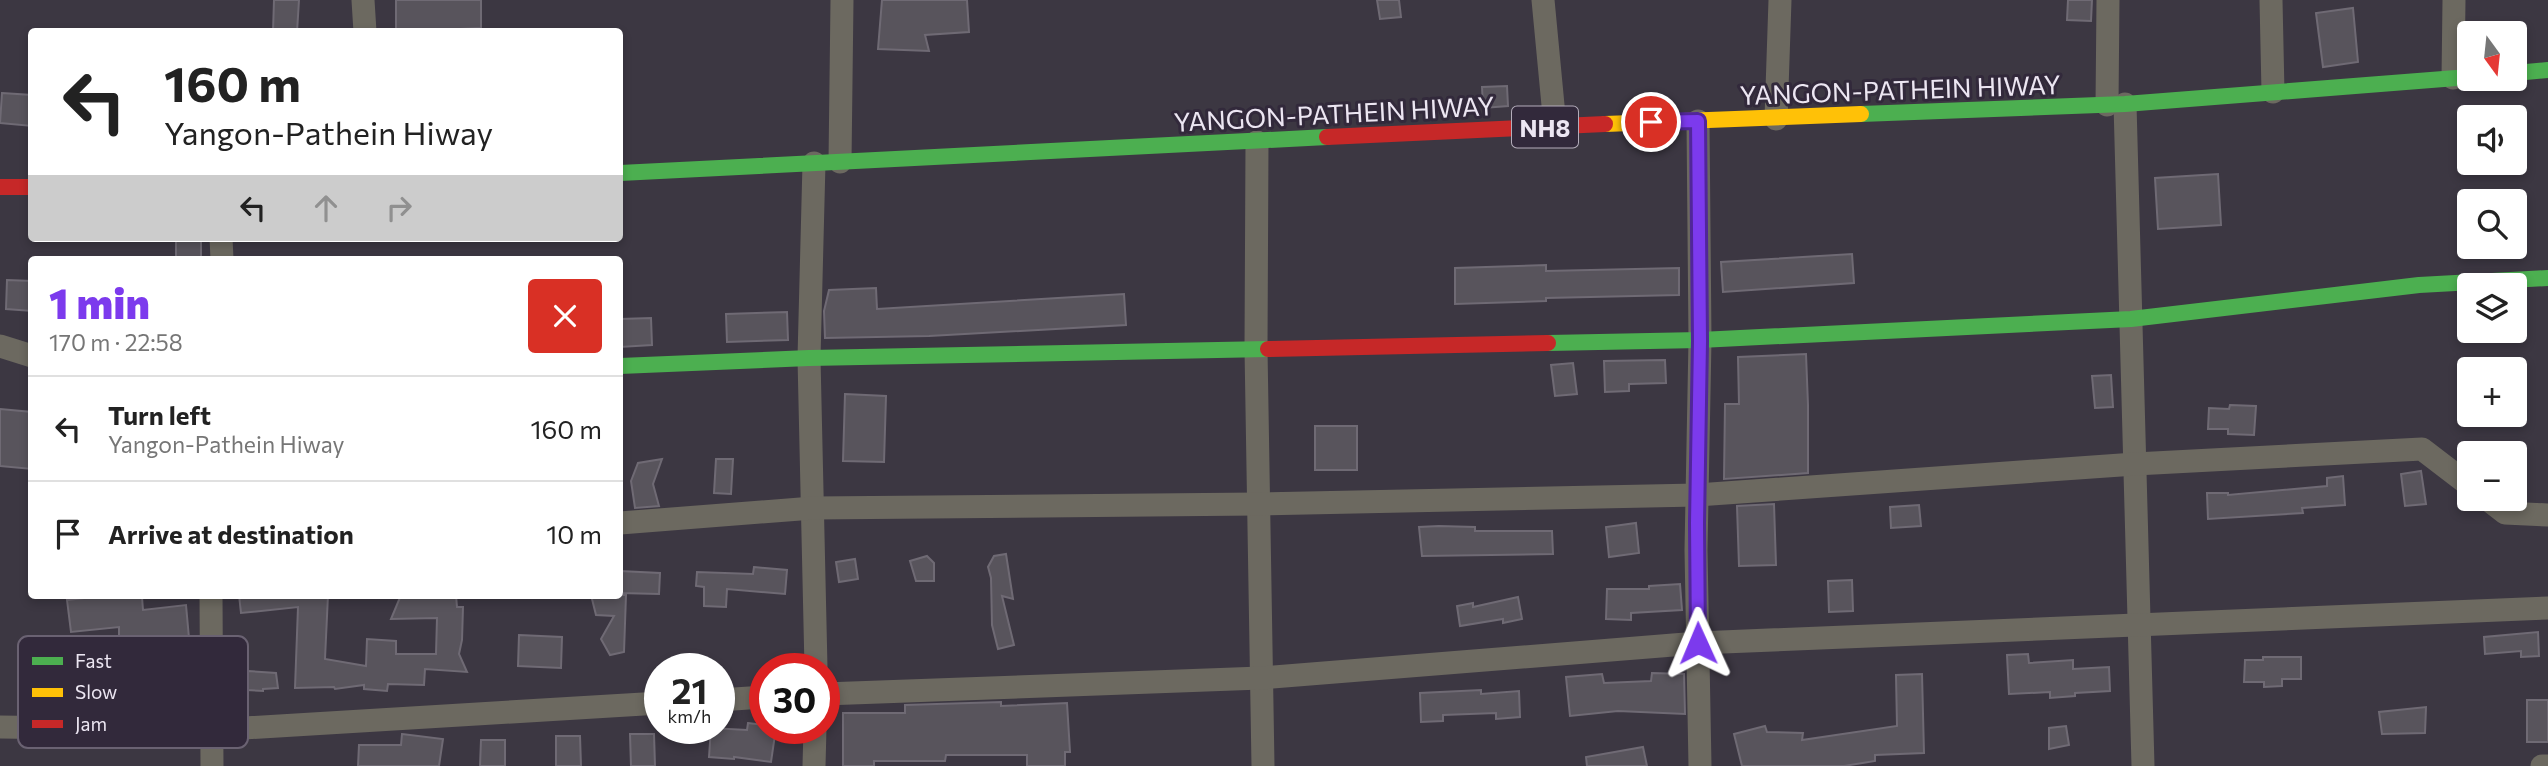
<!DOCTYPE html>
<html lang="en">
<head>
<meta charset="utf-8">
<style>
	body { margin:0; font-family:Commissioner,sans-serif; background:#f2f2f2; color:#222; height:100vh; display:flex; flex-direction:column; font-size:26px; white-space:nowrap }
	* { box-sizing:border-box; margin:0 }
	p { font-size:23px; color:#767676 }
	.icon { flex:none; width:38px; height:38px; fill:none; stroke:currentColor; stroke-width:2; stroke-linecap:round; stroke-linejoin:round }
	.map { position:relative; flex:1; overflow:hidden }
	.side { position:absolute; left:28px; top:256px; width:595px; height:343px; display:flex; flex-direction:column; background:#fff; border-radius:7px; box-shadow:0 4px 10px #0003 }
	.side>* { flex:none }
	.top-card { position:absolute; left:28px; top:28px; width:595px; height:214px; border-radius:7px; box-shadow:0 4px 10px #0003; background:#fff; color:#222; overflow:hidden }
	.needle { width:46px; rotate:165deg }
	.buttons { position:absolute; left:2457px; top:21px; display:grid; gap:14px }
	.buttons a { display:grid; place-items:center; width:70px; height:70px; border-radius:7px; background:#fff; box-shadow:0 4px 10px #0003; font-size:35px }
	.speed { position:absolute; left:644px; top:653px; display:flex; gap:14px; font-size:35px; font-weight:700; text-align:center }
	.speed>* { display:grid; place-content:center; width:91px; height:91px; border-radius:50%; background:#fff; box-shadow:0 4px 10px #0003; line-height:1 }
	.speed small { font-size:18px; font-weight:400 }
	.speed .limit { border:10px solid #d22; background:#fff; color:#111 }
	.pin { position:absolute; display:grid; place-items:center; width:60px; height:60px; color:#fff; margin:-30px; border:4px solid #fff; border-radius:50%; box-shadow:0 2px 7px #0007 }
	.me { position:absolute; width:77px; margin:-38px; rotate:359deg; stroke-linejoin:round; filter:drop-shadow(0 0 5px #0008) }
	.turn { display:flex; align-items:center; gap:24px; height:147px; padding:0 21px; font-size:32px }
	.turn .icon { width:91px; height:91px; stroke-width:2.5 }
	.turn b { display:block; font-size:49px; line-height:60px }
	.lanes { display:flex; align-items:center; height:66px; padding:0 21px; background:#0003; justify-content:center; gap:35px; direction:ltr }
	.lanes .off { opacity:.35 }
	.round { display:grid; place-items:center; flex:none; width:74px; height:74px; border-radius:7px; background:#f2f2f2 }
	.summary { display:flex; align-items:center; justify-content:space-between; height:119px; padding:0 21px }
	h1 { font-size:42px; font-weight:800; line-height:52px; color:#7c3aed }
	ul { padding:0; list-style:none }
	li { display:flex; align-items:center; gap:21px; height:105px; padding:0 21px; border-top:2px solid #e0e0e0 }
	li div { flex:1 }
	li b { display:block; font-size:26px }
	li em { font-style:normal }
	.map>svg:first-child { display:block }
	.building { fill:#58545c; stroke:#6f6a74; stroke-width:2 }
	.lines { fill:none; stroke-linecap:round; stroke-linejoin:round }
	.street { stroke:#6c6960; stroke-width:23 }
	.fast { stroke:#4caf50; stroke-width:16 }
	.slow { stroke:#ffc107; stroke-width:16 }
	.jam { stroke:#c62828; stroke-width:16 }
	.route-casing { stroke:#51269a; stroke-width:18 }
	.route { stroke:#7c3aed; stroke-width:12 }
	.labels { text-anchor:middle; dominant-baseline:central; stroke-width:6; stroke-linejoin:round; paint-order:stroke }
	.shield { fill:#32293b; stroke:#b4adbb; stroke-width:2 }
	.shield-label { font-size:24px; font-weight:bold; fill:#ece6f2 }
	.street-label { font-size:26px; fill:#ece6f2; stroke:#32293b }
	.key { fill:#32293b; stroke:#6a6272; stroke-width:2 }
	.key-label { font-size:19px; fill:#ece6f2 }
</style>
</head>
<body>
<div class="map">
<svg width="2548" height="766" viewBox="0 0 2548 766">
	<rect width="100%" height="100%" fill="#3c3742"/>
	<g class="building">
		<polygon points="274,0 299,0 297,32 273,32"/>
		<polygon points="396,0 481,0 481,28 396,32"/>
		<polygon points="882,0 967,0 969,32 925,35 929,51 878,49"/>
		<polygon points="1377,0 1399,0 1401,17 1380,19"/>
		<polygon points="2068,0 2092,0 2091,21 2067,20"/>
		<polygon points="2353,8 2358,62 2323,67 2316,13"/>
		<polygon points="1507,86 1508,106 1483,108 1482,87"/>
		<polygon points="2,93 32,95 32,126 0,123"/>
		<polygon points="2218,174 2221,225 2158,229 2155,178"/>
		<rect x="176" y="238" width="25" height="21"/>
		<polygon points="1852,254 1854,283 1723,292 1721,262"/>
		<polygon points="1546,265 1546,271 1679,268 1679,295 1546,298 1546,301 1455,304 1455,268"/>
		<polygon points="7,280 32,281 32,311 6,309"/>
		<polygon points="876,288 877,309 1124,294 1126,325 929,336 825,338 824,311 829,290"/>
		<polygon points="787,312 788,340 727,342 726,314"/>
		<polygon points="651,318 652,345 620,347 620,319"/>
		<polygon points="1806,354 1808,405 1808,473 1724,479 1725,404 1739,404 1738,357"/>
		<polygon points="1665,360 1666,383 1629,384 1629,391 1605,392 1604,361"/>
		<polygon points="1573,363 1577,394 1555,396 1551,365"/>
		<polygon points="2111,375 2113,407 2095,408 2092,376"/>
		<polygon points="845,394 886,396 884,462 843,461"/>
		<polygon points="2230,405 2256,406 2254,435 2228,434 2228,429 2208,429 2209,408 2229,409"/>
		<polygon points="0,409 32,412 32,469 0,466"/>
		<rect x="1315" y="426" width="42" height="44"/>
		<polygon points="662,459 653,484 659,506 635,508 631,481 638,463"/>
		<polygon points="716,459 733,459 731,494 714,493"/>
		<polygon points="2421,471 2426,504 2405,506 2401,474"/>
		<polygon points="2343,476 2345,505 2302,508 2303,513 2208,519 2207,493 2228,493 2228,495 2327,486 2327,478"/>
		<polygon points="1774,504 1776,565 1739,566 1737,506"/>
		<polygon points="1919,505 1921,526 1891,528 1890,507"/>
		<polygon points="1636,523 1639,553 1609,557 1606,527"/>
		<polygon points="1439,526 1475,527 1475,531 1552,531 1553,554 1422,556 1419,527"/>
		<polygon points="1006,554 1013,599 1002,596 1014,645 998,649 992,625 991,578 988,567 994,556"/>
		<polygon points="927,556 934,563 934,581 916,581 910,561"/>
		<polygon points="855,559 858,579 839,582 836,562"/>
		<polygon points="754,567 787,570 785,594 727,589 726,607 704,606 704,587 696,586 697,572 753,574"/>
		<polygon points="620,571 660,573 659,594 620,593"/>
		<polygon points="1852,580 1853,611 1829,612 1828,581"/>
		<polygon points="1680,584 1682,610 1631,613 1631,620 1606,619 1607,589 1649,589 1649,586"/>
		<polygon points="239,595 328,595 325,659 366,666 367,639 396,641 396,654 436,654 437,618 391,619 401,595 456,595 457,607 463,607 462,640 459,654 467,672 425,669 424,685 388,684 387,691 364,689 364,685 335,689 334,687 295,688 298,607 241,613"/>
		<polygon points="591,595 626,595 624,652 610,655 601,639 614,616 596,615"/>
		<polygon points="93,597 142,597 143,610 186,605 189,638 162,640 166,687 130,690 128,637 119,637 119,627 71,632 67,600"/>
		<polygon points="1518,597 1522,619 1503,623 1503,619 1460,626 1457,606 1473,603 1473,607"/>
		<polygon points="2538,632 2539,656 2521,657 2521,651 2485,654 2484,637"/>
		<polygon points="519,635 562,637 561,668 518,666"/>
		<polygon points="2028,654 2029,663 2073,660 2073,669 2109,667 2110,691 2075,693 2075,696 2050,698 2050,692 2009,694 2007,655"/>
		<polygon points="2263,657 2301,657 2301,679 2282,679 2282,686 2264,687 2264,682 2244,682 2245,660 2263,660"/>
		<polygon points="248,671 276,673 278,688 263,689 263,691 247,690"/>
		<polygon points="1652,673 1684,674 1685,714 1618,711 1570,716 1566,677 1602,674 1604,683 1651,681"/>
		<polygon points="1922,674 1924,753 1875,755 1875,761 1844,766 1742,766 1734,734 1765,726 1767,732 1803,733 1802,740 1897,726 1896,675"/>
		<polygon points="1481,690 1481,694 1519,691 1520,717 1496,719 1496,713 1443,715 1443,721 1421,722 1420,693"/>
		<rect x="2527" y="700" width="21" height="42"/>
		<polygon points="1001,702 1001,706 1067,703 1070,752 1065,752 1065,766 1027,766 1027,755 946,755 945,761 874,761 874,766 843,766 843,713 905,713 905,705"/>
		<polygon points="2426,707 2425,733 2382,734 2379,712"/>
		<polygon points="748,723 765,725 765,728 776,728 771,762 734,757 734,759 709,757 711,728 747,730"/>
		<polygon points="2066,726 2069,745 2049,749 2049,728"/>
		<polygon points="402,734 443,739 439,766 358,766 359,745 401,745"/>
		<polygon points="630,734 654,734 655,766 631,766"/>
		<polygon points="556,736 580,736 581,766 556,766"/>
		<polygon points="481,740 505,740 505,766 480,766"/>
		<polygon points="1643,747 1647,766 1587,766 1586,757"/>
	</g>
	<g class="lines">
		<g class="street">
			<polyline points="363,0 365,32"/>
			<polyline points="1543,0 1555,126"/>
			<polyline points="2271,0 2273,92"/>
			<polyline points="2453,78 2454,0"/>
			<polyline points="2125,104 2143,766"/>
			<polyline points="2107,105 2108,0"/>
			<polyline points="1776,119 1780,0"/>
			<polyline points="1698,121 1700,340 1696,550 1700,766"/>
			<polyline points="1257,142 1256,349 1263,766"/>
			<polyline points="840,162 842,0"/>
			<polyline points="814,163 809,358 816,668"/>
			<polyline points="221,238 222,259"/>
			<polyline points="0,346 32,356"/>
			<polyline points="2487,499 2505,513 2548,515"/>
			<polyline points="620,523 813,508 1258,504 1697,495 2135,464 2422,449 2469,485"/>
			<polyline points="211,595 212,766"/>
			<polyline points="824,694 1261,678 1698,643 2548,608"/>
			<polyline points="719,700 765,697"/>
			<polyline points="0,727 211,730 660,703"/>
			<polyline points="814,766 815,728"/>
			<polyline points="2542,766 2548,766"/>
		</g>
		<g class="fast">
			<polyline points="2515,73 2548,70"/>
			<polyline points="1861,114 2125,104 2469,77"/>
			<polyline points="620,173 1327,137"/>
			<polyline points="1548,343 1700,340 2131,319 2419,285 2548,278"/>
			<polyline points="620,366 809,358 1268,349"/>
		</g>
		<polyline class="slow" points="1605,124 1861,114"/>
		<g class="jam">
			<polyline points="1327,137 1605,124"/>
			<polyline points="0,187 32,187"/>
			<polyline points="1268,349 1548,343"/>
		</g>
	</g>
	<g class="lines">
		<g class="route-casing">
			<polyline id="route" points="1651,122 1698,121 1700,341 1697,523 1698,643"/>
		</g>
		<use href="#route" class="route"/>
	</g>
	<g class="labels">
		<rect class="shield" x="1512" y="106.5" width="66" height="41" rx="5"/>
		<g class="shield-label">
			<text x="1545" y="127">NH8</text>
		</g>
		<g class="street-label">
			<text transform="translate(1900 89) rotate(-2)">YANGON-PATHEIN HIWAY</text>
			<text transform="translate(1334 113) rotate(-3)">YANGON-PATHEIN HIWAY</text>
		</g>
	</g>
	<rect x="18" y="636" width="230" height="112" rx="10" class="key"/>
	<rect x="32" y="657" width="31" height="8" fill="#4caf50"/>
	<rect x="32" y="688" width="31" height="9" fill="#ffc107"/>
	<rect x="32" y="720" width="31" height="8" fill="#c62828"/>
	<g class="key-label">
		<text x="75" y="668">Fast</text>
		<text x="75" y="699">Slow</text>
		<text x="75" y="731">Jam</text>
	</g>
</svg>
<div class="buttons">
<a><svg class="needle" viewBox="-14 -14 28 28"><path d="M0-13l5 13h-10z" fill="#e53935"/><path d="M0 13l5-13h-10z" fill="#767676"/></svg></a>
<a><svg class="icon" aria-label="sound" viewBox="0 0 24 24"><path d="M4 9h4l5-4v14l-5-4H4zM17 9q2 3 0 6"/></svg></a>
<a><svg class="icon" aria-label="search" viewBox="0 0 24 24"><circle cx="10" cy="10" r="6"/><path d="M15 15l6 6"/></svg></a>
<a><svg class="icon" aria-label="layers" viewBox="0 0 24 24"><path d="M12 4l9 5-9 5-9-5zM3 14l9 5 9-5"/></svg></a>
<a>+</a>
<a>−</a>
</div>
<div class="speed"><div>21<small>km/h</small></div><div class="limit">30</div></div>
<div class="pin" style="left:1651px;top:122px;background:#d93025"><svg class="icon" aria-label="arrive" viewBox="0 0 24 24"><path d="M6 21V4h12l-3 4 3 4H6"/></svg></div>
<svg class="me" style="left:1698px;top:643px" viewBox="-20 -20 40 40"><path d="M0-17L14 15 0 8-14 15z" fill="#7c3aed" stroke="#fff" stroke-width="4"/></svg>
<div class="top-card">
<div class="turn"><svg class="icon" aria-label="left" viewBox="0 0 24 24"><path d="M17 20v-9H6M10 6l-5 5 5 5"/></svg><div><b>160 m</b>Yangon-Pathein Hiway</div></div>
<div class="lanes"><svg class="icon" aria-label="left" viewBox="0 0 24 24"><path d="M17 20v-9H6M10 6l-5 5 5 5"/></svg><svg class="icon off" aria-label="ahead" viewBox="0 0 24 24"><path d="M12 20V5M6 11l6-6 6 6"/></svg><svg class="icon off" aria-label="right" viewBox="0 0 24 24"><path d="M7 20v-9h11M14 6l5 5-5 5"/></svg></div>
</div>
<section class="side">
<div class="summary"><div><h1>1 min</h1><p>170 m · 22:58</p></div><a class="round" style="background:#d93025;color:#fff"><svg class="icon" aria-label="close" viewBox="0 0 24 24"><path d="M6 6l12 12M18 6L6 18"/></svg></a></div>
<ul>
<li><svg class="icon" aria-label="left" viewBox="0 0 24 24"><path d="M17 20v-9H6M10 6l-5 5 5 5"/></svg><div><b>Turn left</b><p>Yangon-Pathein Hiway</p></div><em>160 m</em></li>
<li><svg class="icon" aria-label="arrive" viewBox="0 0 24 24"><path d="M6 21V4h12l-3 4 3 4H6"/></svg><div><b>Arrive at destination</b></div><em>10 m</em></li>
</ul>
</section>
</div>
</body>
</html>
